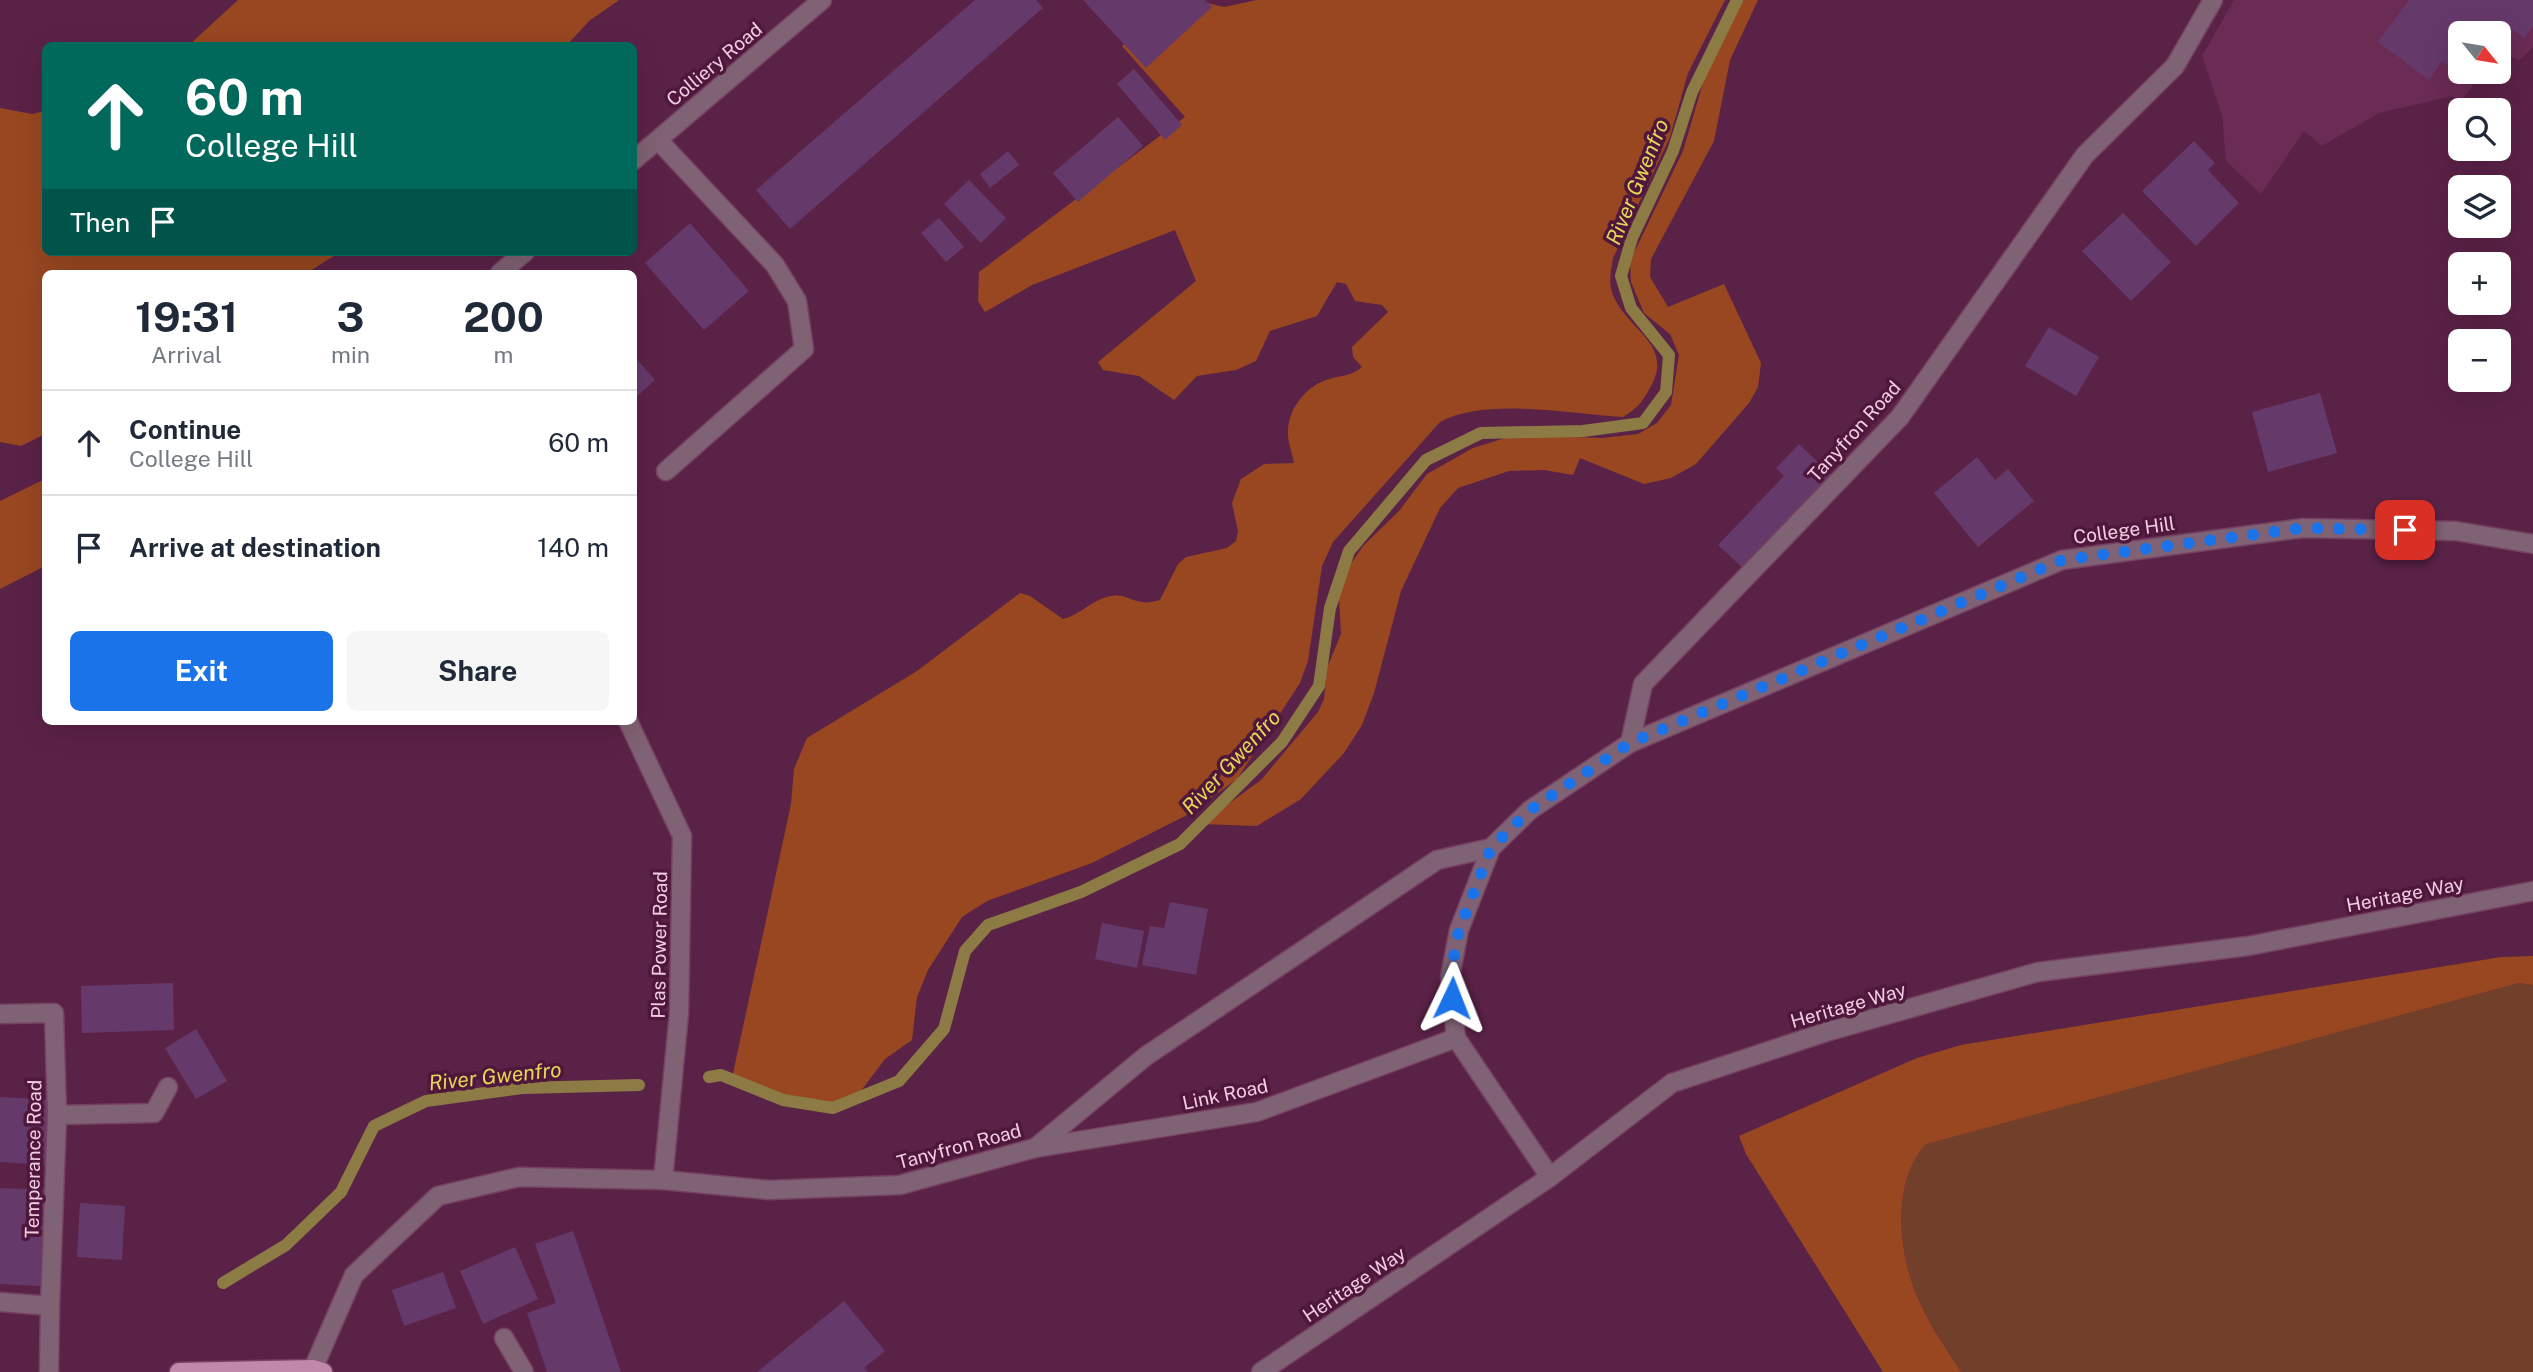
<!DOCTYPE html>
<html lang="en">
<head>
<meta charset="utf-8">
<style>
	body { margin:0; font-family:"Public Sans",sans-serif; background:#f6f6f7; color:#1f2937; height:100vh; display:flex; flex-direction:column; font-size:26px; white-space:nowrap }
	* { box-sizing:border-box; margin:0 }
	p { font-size:23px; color:#747a83 }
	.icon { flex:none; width:38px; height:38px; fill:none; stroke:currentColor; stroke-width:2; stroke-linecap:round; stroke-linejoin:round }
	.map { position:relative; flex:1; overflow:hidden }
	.sheet { position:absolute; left:42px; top:270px; width:595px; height:455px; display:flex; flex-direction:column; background:#fff; border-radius:10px; box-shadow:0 7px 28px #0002 }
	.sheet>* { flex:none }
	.guide { position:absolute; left:42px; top:42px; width:595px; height:214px; border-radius:10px; box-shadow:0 7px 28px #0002; background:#00695c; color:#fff; overflow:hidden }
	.needle { width:46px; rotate:120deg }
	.fabs { position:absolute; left:2448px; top:21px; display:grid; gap:14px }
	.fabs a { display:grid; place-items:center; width:63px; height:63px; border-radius:10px; background:#fff; box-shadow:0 7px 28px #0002; font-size:35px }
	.pin { position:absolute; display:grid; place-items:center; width:60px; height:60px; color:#fff; margin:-30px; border-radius:14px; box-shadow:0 4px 10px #0006 }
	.me { position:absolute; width:77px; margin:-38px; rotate:2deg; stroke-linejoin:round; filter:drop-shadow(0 0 5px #0008) }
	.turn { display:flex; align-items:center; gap:24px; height:147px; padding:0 28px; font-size:32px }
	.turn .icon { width:91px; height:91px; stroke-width:2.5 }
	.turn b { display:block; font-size:49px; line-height:60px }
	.then { display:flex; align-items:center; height:66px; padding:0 28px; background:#0003; gap:14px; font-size:26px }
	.eta { display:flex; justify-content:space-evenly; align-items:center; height:119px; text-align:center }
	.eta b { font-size:42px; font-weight:700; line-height:49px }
	.cta { display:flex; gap:14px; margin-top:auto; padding:14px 28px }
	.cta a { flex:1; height:80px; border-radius:10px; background:#1a73e8; color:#fff; font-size:28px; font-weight:700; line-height:80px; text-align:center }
	.cta a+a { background:#f6f6f7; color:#1f2937 }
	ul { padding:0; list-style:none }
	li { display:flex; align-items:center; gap:21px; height:105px; padding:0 28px; border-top:2px solid #e0e1e3 }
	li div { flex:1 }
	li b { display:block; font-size:26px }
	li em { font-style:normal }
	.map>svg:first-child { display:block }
	.built { fill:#6a2b54 }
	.green { fill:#72402a }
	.forest { fill:#984721 }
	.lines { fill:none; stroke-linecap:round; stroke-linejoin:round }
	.stream { stroke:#8c7b44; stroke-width:12 }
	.building { fill:#66396b }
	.minor-casing { stroke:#764163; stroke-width:21 }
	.major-casing { stroke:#764163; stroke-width:21 }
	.minor { stroke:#7f6273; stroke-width:18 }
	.major { stroke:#c188a9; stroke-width:18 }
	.route { stroke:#1a73e8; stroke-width:12; stroke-dasharray:0 21.6 }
	.labels { text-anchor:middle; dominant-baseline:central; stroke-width:7; stroke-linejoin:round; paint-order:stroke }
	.street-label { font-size:19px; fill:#f2cee2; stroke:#50173c }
	.water-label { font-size:21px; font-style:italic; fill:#e5d855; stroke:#50173c }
</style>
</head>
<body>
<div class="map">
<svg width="2533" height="1372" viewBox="0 0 2533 1372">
	<rect width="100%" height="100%" fill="#5b2247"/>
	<polygon class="built" points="2234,0 2533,0 2533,47 2519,61 2499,48 2499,33 2460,33 2460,72 2482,72 2461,102 2452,96 2379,113 2322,146 2304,131 2261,194 2226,161 2222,116 2202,56"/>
	<path class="green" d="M2519 983 2533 985V1372H1961C1948 1351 1933 1329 1922 1307 1899 1261 1889 1183 1926 1143Z"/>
	<g class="forest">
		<polygon points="238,0 619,0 589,21 567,45 189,45"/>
		<path d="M1177 0H1194L1224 7 1257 0H1725L1688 73 1670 137 1613 258C1611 270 1608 283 1613 295 1627 330 1674 344 1651 386 1643 401 1638 408 1623 417 1570 414 1486 397 1440 422L1333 542 1322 566 1308 661 1300 683 1237 779 1189 814 1092 863 987 901 962 917 928 970 917 997 912 1040 885 1059 854 1100 816 1105 732 1078 791 804 794 769 807 738 917 671 1020 593 1030 596 1063 619C1081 615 1093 598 1112 596 1130 593 1135 608 1160 600L1178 564 1186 557 1227 548 1236 541 1238 531 1232 503 1241 479 1264 464 1294 463C1292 453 1287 440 1288 430 1289 408 1306 387 1326 380 1339 375 1351 377 1362 367L1353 357 1352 347 1388 312 1382 305 1355 301 1346 284 1337 282 1317 316 1270 331 1256 361 1236 370 1197 376 1174 400 1139 376 1103 370 1098 362 1196 281 1175 230 1032 285 985 312 978 301 979 272 1185 117 1122 46Z"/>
		<polygon points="1742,0 1758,0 1730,60 1714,141 1651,259 1650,277 1668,307 1724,284 1761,363 1758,387 1749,403 1696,464 1671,478 1644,484 1580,458 1573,475 1544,470 1509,471 1458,488 1440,508 1401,591 1374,693 1362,725 1344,753 1301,799 1257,826 1201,824 1261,780 1318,712 1324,699 1327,668 1341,634 1339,599 1346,571 1363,546 1399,511 1427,474 1473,448 1515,435 1602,438 1638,434 1657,423 1671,405 1679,355 1670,334 1644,313 1631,282 1630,261 1683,151 1705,76"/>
		<polygon points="0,108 32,114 45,111 46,252 340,252 307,273 46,273 45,434 21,446 0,442"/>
		<polygon points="45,479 45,566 0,589 0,501"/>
		<path d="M2533 956V985L2519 983 1926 1144C1889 1183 1899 1262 1922 1307 1933 1330 1948 1351 1961 1372H1883L1746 1154 1739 1136 1917 1058 1961 1045 2501 957Z"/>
	</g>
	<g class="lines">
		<g class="stream">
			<polyline points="709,1077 721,1075 783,1100 833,1108 899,1081 944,1029 965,951 988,925 1081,892 1180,844 1282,742 1319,686 1330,608 1349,551 1426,460 1481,433 1583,431 1643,423 1666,392 1669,355 1631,308 1621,276 1632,238 1673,151 1692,92 1737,0"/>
			<polyline points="223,1283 286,1245 341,1192 374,1126 426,1101 522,1088 639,1085"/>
		</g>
	</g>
	<g class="building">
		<polygon points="975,0 1036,0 1043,8 790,229 756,190"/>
		<polygon points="1083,0 1205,0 1212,7 1146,68"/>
		<polygon points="2409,0 2533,0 2533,26 2524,38 2501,21 2492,33 2460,33 2460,64 2455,71 2442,61 2429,80 2378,42"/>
		<polygon points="1134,69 1182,125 1165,140 1117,84"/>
		<polygon points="1118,117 1143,146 1078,202 1053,173"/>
		<polygon points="2194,141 2215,163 2208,170 2239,203 2196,246 2142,191"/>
		<polygon points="1008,151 1019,165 990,188 980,174"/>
		<polygon points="969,180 1006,218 981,243 944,204"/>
		<polygon points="2123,213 2171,262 2131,301 2082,251"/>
		<polygon points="939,218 964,247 946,262 921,233"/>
		<polygon points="690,223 749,291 704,330 645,263"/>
		<polygon points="2049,327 2099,357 2076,396 2025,366"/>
		<polygon points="634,356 655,380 634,399"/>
		<polygon points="2320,393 2337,453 2268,472 2252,412"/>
		<polygon points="1799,444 1831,475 1743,568 1718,545 1784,476 1776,468"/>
		<polygon points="1977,457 1995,480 2008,469 2034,501 1978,547 1934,493"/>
		<polygon points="1170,902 1208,909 1196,975 1142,965 1150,926 1164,928"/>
		<polygon points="1102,923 1144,931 1137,968 1095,959"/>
		<polygon points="173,983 174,1030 82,1033 81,986"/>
		<polygon points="196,1029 227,1081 196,1099 165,1048"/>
		<polygon points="0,1097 49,1100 45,1165 0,1162"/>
		<polygon points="0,1188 46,1190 41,1286 0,1284"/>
		<polygon points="80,1203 125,1206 122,1260 77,1257"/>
		<polygon points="573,1231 621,1372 547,1372 527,1313 556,1303 535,1244"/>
		<polygon points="515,1247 538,1299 483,1324 460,1271"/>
		<polygon points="443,1272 456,1308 404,1326 392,1290"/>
		<polygon points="844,1301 885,1351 864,1368 868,1372 757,1372"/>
	</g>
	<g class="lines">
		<g class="minor-casing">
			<g id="minor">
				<polyline points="658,140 775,265 797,301 804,349 666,471"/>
				<polyline points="634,160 822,0"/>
				<polyline points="500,273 525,252"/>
				<polyline points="628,721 682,836 679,1013 663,1180"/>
				<polyline points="1630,743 2062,560 2303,528 2456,531 2533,544"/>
				<polyline points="0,1014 54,1013 57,1115 50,1306"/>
				<polyline points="57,1115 154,1113 168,1087"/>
				<polyline points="1035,1148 1257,1112 1456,1038"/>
				<polyline points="1550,1177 1456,1038 1450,977 1459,930 1491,848 1530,810 1630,743 1643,684 1900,417 2085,155 2175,66 2213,0"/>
				<polyline points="0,1302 50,1306 49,1372"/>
				<polyline points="504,1338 524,1372"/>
				<polyline points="313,1369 354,1275 438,1196 519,1177 663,1180 769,1190 900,1185 1035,1148 1146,1056 1437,860 1491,848"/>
				<polyline points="1261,1372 1550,1177 1672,1083 1826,1032 2038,972 2248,946 2533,891"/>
			</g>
		</g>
		<g class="major-casing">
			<polyline id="major" points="179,1372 313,1369 323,1372"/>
		</g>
		<use href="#minor" class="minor"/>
		<use href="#major" class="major"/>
	</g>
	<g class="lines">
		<polyline class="route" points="1452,998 1450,977 1459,930 1491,848 1530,810 1630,743 2062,560 2303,528 2405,530"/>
	</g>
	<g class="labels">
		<g class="street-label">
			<text transform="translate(714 64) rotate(-40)">Colliery Road</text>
			<text transform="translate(1854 431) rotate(-48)">Tanyfron Road</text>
			<text transform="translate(2124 530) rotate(-8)">College Hill</text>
			<text transform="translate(2405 894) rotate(-11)">Heritage Way</text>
			<text transform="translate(659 945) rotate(-89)">Plas Power Road</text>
			<text transform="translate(1848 1005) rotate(-16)">Heritage Way</text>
			<text transform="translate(1225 1094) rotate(-12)">Link Road</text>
			<text transform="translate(959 1146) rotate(-15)">Tanyfron Road</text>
			<text transform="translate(33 1159) rotate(-89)">Temperance Road</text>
			<text transform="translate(1354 1284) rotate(-34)">Heritage Way</text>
		</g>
		<g class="water-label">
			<text transform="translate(1637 182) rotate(-68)">River Gwenfro</text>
			<text transform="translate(1231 762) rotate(-47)">River Gwenfro</text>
			<text transform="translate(495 1076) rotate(-6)">River Gwenfro</text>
		</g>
	</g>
</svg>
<div class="fabs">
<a><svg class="needle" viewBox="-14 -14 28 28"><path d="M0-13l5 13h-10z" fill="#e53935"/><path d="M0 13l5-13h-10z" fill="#747a83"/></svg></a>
<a><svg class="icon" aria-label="search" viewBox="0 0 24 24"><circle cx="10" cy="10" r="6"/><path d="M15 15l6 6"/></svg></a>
<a><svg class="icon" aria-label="layers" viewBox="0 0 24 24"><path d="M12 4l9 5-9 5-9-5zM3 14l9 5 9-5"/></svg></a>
<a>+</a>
<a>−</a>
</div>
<div class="pin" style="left:2405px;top:530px;background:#d93025"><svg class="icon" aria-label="arrive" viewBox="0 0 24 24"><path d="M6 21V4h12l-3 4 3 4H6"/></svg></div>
<svg class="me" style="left:1452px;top:998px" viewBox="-20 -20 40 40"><path d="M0-17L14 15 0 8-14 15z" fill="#1a73e8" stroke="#fff" stroke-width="4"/></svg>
<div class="guide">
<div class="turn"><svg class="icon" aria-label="ahead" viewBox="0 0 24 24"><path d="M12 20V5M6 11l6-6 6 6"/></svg><div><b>60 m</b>College Hill</div></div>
<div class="then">Then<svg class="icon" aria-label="arrive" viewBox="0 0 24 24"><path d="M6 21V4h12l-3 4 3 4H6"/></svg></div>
</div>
<section class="sheet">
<div class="eta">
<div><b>19:31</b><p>Arrival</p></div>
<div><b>3</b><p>min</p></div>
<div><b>200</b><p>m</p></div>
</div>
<ul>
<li><svg class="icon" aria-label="ahead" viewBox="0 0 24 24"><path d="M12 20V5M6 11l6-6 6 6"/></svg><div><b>Continue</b><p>College Hill</p></div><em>60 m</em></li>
<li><svg class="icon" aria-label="arrive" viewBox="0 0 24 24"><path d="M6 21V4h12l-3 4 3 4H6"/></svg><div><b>Arrive at destination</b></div><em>140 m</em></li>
</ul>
<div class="cta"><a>Exit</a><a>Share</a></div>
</section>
</div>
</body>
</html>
